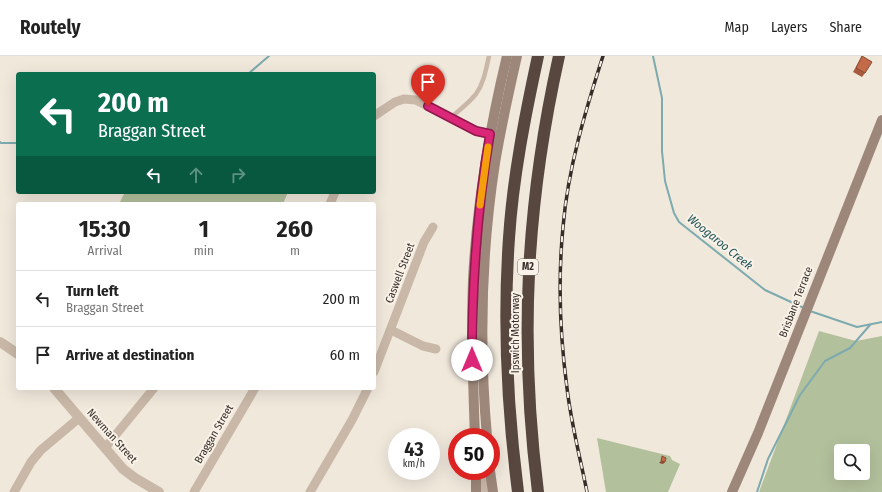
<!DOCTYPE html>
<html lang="en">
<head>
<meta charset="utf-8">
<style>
	body { margin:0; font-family:"Fira Sans Condensed",sans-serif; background:#f6f6f6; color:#222; height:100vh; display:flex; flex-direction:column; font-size:15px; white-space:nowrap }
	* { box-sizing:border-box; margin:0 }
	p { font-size:13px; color:#767676 }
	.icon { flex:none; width:22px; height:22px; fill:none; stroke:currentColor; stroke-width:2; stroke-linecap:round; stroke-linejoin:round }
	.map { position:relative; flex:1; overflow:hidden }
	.side { position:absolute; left:16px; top:146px; width:360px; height:188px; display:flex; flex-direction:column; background:#fff; border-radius:4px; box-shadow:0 4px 16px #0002 }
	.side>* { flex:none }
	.banner { position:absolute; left:16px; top:16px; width:360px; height:122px; border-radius:4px; box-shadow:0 4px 16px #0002; background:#0b6e4f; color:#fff; overflow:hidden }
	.fabs { position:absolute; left:834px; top:388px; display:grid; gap:8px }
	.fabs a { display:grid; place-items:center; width:36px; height:36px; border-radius:4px; background:#fff; box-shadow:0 4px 16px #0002; font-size:20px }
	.speed { position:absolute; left:388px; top:372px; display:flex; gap:8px; font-size:20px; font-weight:700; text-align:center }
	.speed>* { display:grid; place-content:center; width:52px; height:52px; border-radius:50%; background:#fff; box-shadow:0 4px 16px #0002; line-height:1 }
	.speed small { font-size:10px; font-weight:400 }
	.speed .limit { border:6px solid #d22; background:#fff; color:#111 }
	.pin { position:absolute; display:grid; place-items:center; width:34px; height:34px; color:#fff; margin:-41px -17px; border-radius:50% 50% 50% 0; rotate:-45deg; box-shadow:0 0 4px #0007 }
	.pin .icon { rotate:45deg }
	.me { position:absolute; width:44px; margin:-22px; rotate:0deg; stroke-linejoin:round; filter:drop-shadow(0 0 3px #0008) }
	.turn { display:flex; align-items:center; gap:14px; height:84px; padding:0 16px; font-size:18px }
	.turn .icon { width:52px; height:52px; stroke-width:2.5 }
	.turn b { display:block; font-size:28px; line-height:34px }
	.lanes { display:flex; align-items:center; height:38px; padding:0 16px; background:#0003; justify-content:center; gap:20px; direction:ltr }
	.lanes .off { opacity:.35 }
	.eta { display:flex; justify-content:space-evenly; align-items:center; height:68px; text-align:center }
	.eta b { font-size:24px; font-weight:700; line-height:28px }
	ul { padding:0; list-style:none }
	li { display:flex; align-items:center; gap:12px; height:56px; padding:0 16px; border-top:1px solid #e0e0e0 }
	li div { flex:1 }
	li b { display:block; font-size:15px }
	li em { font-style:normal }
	header { display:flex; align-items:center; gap:24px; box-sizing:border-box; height:56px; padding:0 20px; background:#fff; border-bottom:1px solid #e0e0e0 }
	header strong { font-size:19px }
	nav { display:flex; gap:22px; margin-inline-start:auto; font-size:14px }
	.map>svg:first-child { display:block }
	.green { fill:#b3c09c; fill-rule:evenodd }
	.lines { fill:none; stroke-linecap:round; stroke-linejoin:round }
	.stream { stroke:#7caaae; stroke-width:2 }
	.service { stroke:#c9b8a8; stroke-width:4.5 }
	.minor { stroke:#c9b8a8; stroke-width:9 }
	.tertiary { stroke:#c9b8a8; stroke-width:10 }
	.secondary { stroke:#9d877a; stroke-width:10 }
	.motorway { stroke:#57473f; stroke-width:12 }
	.rail-casing { stroke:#362d28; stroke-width:3.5 }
	.rail { stroke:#f9f2e8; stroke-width:2; stroke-dasharray:6; stroke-linecap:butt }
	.wall { fill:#a85b3e }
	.shaded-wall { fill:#884a32 }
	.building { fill:#c36a48; stroke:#884a32 }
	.route-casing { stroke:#8e194d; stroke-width:10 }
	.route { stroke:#db2777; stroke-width:7 }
	.slow { stroke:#f59e0b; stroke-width:7 }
	.labels { text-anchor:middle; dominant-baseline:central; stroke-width:4; stroke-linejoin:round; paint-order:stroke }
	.shield { fill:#f9f2e8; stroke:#706862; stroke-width:1 }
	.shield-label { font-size:10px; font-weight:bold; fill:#362d28 }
	.street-label { font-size:11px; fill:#362d28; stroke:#f9f2e8 }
	.water-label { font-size:12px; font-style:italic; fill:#1f5257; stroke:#f9f2e8 }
</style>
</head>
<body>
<header>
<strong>Routely</strong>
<nav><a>Map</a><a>Layers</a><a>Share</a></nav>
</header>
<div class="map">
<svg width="882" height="436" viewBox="0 0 882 436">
	<rect width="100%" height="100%" fill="#f1e8dc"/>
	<g class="green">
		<polygon points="125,136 288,136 283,148 119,148"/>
		<path d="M819 275 856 285 882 280V436H759ZM841 395H863V417H841Z"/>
		<polygon points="597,382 670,400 672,404 680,408 668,436 606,436"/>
	</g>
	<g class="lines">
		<g class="stream">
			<polyline points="653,0 662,42 662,95 665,125 674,157 679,166 765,234 804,252"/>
			<polyline points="248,18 269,0"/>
			<polyline points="0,86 1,87 18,87"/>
			<polyline points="810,255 857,271 882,266"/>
			<polyline points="757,436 768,403 800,339 825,305 850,292 870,269"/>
		</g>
		<path class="service" d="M451 62C459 54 469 47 476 38 484 27 486 13 489 0"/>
		<g class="minor">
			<polyline points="374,60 395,46 404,43 416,44 476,75 498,79"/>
			<polyline points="330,148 335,136"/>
			<polyline points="391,274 423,290 436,293"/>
			<polyline points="374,316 424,186 433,171"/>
			<polyline points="105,392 154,332"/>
			<polyline points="14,436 31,406 41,394 79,362"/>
			<polyline points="194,436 255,332"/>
			<polyline points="310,436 352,364 368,332"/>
		</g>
		<g class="tertiary">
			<polyline points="0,286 18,298"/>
			<polyline points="54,332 123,413 135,422 159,436"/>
			<polyline points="484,415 485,436"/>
		</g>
		<g class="secondary">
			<path d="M475 381C473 329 471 276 473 224 477 148 489 74 507 0"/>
			<path d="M487 381C479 289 481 198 495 107 501 71 509 35 517 0"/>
			<polyline points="476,415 476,436"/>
			<polyline points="490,415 493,436"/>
			<polyline points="732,436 758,377 882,64"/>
		</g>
		<g class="motorway">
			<path d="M518 436C507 350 503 268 509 182 513 121 525 60 538 0"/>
			<path d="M538 436C519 286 526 148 559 0"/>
		</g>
		<g class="rail-casing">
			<path id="rail" d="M587 436C580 401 571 367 567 332 560 280 558 223 563 171 568 112 585 56 603 0"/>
		</g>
		<use href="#rail" class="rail"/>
	</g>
	<polygon class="wall" points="862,0 865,17 862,21 853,16"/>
	<polygon class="shaded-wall" points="661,405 665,406 663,408 659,407"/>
	<g class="building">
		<polygon points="862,0 872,6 865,17 856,12"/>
		<polygon points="662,400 666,402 665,406 661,405"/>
	</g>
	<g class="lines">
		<g class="route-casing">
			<path id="route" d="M428 50 476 75 490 78C477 153 472 228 472 304"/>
		</g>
		<use href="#route" class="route"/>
		<polyline class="slow" points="480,149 488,91"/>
	</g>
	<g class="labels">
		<rect class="shield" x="518" y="203" width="20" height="16" rx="3"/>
		<g class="shield-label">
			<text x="528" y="211">M2</text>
		</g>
		<g class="street-label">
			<text transform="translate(400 217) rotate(-69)">Caswell Street</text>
			<text transform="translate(796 246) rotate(-69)">Brisbane Terrace</text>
			<text transform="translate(515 277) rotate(-90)">Ipswich Motorway</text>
			<text transform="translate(214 378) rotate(-60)">Braggan Street</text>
			<text transform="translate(112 380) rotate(48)">Newman Street</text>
		</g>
		<g class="water-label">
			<text transform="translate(720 186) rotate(39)">Woogaroo Creek</text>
		</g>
	</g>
</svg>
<div class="fabs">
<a><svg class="icon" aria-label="search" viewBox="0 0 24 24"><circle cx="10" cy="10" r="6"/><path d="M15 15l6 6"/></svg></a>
</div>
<div class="speed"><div>43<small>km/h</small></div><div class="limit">50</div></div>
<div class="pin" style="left:428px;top:50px;background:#d93025"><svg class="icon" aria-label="arrive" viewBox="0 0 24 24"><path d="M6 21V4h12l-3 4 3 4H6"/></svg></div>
<svg class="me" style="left:472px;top:304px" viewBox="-20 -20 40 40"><circle r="19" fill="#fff"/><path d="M0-13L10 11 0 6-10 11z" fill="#db2777"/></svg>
<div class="banner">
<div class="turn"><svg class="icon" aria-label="left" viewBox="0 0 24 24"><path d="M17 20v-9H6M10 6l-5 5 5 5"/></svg><div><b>200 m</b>Braggan Street</div></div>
<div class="lanes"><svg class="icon" aria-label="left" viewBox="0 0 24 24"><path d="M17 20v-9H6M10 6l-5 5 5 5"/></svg><svg class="icon off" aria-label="ahead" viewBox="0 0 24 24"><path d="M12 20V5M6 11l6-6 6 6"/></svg><svg class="icon off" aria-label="right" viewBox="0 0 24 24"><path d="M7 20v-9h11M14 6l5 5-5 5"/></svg></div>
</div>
<section class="side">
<div class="eta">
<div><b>15:30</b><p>Arrival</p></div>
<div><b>1</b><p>min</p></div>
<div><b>260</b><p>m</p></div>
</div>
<ul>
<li><svg class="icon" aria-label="left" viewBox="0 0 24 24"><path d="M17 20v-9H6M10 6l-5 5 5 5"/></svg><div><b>Turn left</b><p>Braggan Street</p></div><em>200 m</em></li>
<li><svg class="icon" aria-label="arrive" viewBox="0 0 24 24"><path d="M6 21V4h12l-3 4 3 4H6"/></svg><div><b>Arrive at destination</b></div><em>60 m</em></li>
</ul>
</section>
</div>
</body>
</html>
